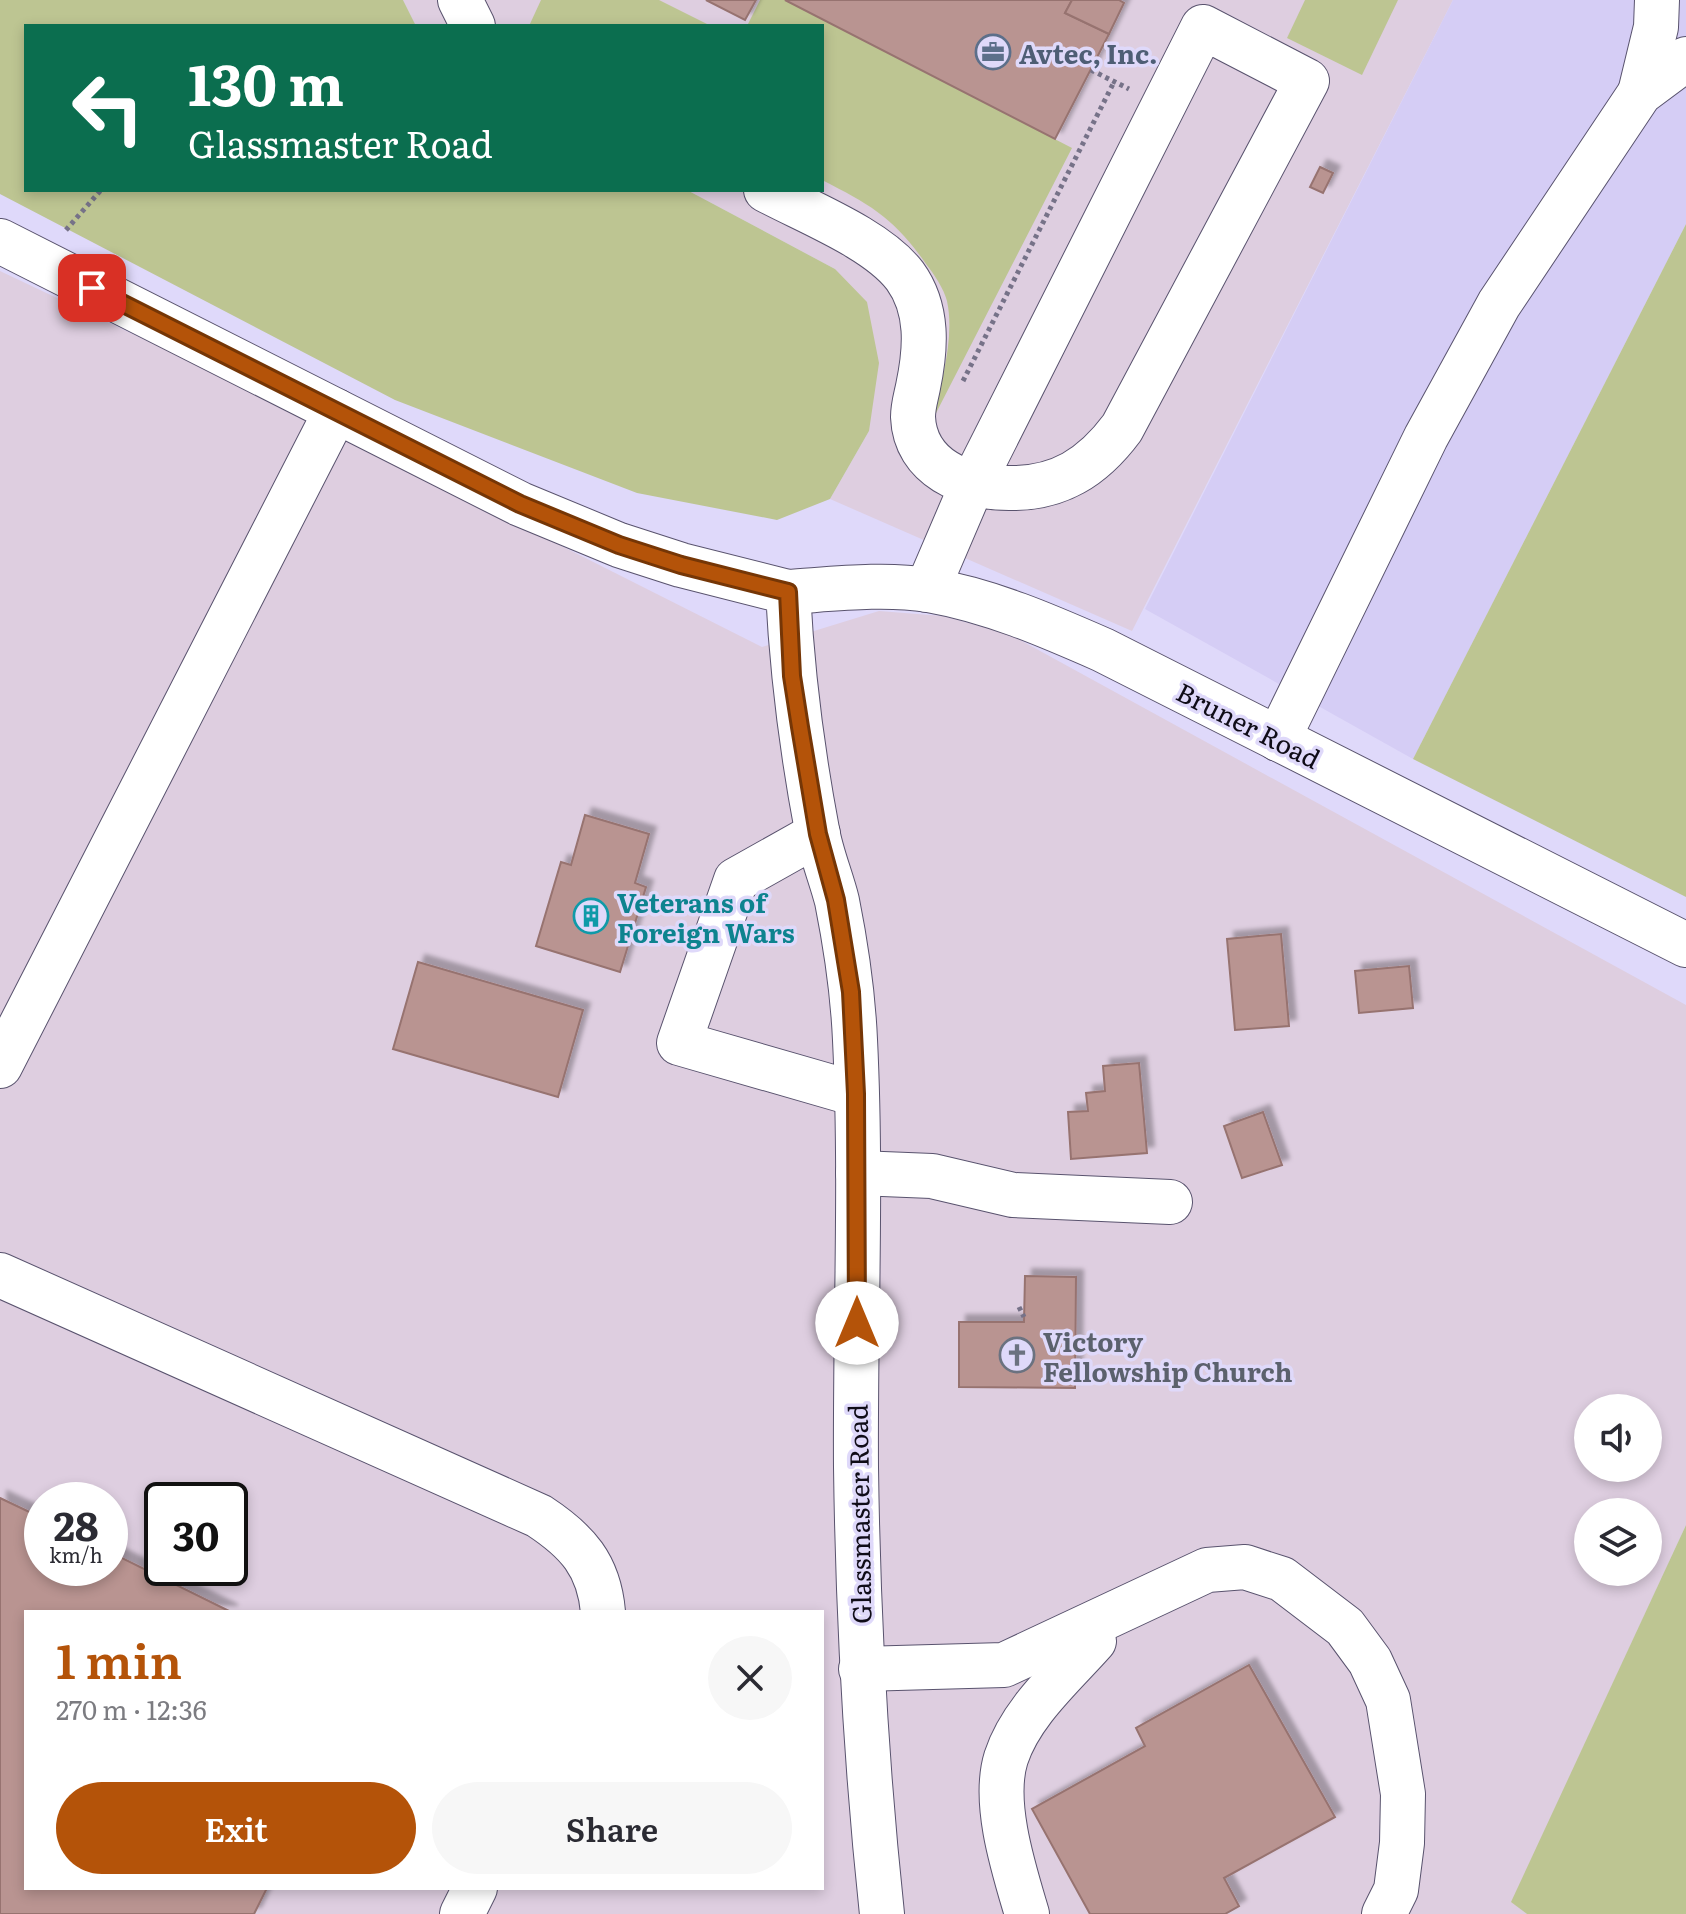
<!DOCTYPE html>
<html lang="en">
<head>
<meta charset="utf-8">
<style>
	body { margin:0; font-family:Literata,serif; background:#f7f7f7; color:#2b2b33; height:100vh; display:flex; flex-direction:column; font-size:30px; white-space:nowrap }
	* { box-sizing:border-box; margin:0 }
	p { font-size:26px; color:#7c7c81 }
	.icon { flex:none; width:44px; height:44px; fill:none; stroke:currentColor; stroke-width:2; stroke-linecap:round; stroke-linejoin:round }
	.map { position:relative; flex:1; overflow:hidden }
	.drawer { position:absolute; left:24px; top:1610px; width:800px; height:280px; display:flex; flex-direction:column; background:#fff; border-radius:0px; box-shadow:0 4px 12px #0003 }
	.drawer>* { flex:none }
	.top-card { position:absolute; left:24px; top:24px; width:800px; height:168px; border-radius:0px; box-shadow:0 4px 12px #0003; background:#0b6e4f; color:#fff; overflow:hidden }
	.tools { position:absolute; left:1574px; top:1394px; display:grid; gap:16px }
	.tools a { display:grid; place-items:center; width:88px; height:88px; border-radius:50%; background:#fff; box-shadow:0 4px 12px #0003; font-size:40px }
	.speed { position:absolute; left:24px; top:1482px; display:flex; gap:16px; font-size:40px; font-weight:700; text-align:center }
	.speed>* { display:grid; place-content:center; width:104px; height:104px; border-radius:50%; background:#fff; box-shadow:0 4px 12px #0003; line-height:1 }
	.speed small { font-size:20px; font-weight:400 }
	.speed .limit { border:4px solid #111; border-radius:12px; background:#fff; color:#111 }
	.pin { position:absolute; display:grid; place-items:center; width:68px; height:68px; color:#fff; margin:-34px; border-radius:16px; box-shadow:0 4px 12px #0006 }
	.me { position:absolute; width:88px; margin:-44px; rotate:0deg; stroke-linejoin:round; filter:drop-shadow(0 0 6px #0008) }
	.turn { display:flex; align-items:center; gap:28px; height:168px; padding:0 32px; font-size:36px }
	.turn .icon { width:104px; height:104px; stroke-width:2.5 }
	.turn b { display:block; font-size:56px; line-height:68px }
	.round { display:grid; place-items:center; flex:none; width:84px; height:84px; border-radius:42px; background:#f7f7f7 }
	.overview { display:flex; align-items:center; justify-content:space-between; height:136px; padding:0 32px }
	h1 { font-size:48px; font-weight:600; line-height:60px; color:#b45309 }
	.action { display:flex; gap:16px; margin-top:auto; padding:16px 32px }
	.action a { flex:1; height:92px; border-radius:48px; background:#b45309; color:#fff; font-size:32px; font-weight:600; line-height:92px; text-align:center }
	.action a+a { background:#f7f7f7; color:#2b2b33 }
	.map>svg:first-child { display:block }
	.commercial { fill:#decee0; fill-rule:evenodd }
	.built { fill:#d5cdf5 }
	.green { fill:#bdc592 }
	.building { fill:#b99491; stroke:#977370; stroke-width:2; filter:url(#shadow) }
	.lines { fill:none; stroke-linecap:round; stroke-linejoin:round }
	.minor-casing { stroke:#59536e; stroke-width:46 }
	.path { stroke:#767288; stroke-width:5; stroke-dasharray:4 4; stroke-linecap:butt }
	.minor { stroke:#fff; stroke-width:44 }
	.route-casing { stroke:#753606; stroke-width:20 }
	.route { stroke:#b45309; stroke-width:14 }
	.labels { text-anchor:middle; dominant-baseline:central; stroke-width:7; stroke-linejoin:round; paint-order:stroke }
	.service-label { font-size:26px; font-weight:bold; fill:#4e5e75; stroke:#dfd9fa; text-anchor:start }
	.street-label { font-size:26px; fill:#0f0c17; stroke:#dfd9fa }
	.culture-label { font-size:26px; font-weight:bold; fill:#0d838f; stroke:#dfd9fa; text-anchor:start }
	.worship-label { font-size:26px; font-weight:bold; fill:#5b616d; stroke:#dfd9fa; text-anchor:start }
</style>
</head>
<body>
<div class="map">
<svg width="1686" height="1914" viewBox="0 0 1686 1914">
	<defs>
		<filter id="shadow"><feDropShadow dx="7" dy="-7" stdDeviation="2" flood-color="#0004"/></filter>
	</defs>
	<rect width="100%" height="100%" fill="#dfd9fa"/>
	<g class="commercial">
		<polygon points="403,0 1453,0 1132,631 830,499 869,431 835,269 687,190 822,190 822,26 416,26"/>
		<path d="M0 271 280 404 762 647 879 611 943 616 1009 634 1686 1005V1525L1512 1902 1527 1914H0ZM1588 1408H1648V1468H1588ZM42 1500H110V1568H42ZM162 1500H230V1568H162ZM1588 1512H1648V1572H1588ZM26 1612H822V1888H26Z"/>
	</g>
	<polygon class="built" points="1453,0 1686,0 1686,224 1413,759 1145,609"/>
	<g class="green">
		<polygon points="0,0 403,0 416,26 26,26 26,190 687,190 835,269 867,302 879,363 869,431 830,499 777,520 637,493 395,400 0,194"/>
		<polygon points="541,0 659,0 711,26 529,26"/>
		<path d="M760 0H785L1072 148 934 417C941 381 955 338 947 301 944 289 934 274 926 264 894 218 871 205 822 180V26H747Z"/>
		<polygon points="1305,0 1398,0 1362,75 1287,38"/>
		<polygon points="1686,224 1686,897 1413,759"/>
		<polygon points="1686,1525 1686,1914 1527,1914 1511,1902"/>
	</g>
	<g class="building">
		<polygon points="706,0 756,0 745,20"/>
		<polygon points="785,0 1072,0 1065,13 1109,34 1055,139"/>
		<polygon points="1072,0 1119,0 1124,3 1109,34 1065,13"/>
		<polygon points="1320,167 1333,173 1323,193 1310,187"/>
		<polygon points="585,815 649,834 635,883 646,887 620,972 536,946 561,862 571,865"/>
		<polygon points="1281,934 1289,1026 1235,1030 1227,939"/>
		<polygon points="418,962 583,1010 558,1097 393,1049"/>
		<polygon points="1409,966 1413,1008 1359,1013 1355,971"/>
		<polygon points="1139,1063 1147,1153 1071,1159 1068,1112 1088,1111 1086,1093 1105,1091 1103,1066"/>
		<polygon points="1263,1112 1282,1165 1242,1178 1224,1126"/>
		<polygon points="1025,1276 1076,1277 1075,1388 959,1387 959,1322 1024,1322"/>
		<polygon points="0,1498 42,1518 42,1568 110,1568 110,1552 231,1612 26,1612 26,1888 267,1888 254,1914 0,1914"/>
		<polygon points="1249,1665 1335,1817 1224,1878 1239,1906 1225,1914 1090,1914 1032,1809 1145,1746 1136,1728"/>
	</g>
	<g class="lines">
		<g class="minor-casing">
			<g id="minor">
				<polyline points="460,0 473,26"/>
				<polyline points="1640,93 1656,27 1657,0"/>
				<path d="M766 190C807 212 877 239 905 276 929 309 926 349 918 387 916 397 913 406 913 417 915 468 965 488 1009 488 1059 489 1093 467 1122 428L1307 81 1203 27 972 485 927 590"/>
				<path d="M0 241 520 504 619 545 681 565 788 592C792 672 802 751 817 830 821 854 831 877 837 901 846 946 853 994 855 1040 862 1182 855 1325 856 1467 858 1617 866 1765 882 1914"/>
				<path d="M788 592C834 589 883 583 929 590 991 601 1046 625 1103 650L1686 945"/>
				<polyline points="1278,739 1426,437 1499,304 1640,93 1686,59"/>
				<polyline points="818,834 736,880 679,1043 856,1094"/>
				<polyline points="0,1066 336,411"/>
				<polyline points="858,1173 932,1176 1013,1195 1170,1202"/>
				<path d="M0 1275 539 1516C577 1541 599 1565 603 1612"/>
				<polyline points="861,1669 1004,1665 1207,1570 1245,1567 1282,1579 1345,1627 1370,1661 1388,1700 1403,1794 1402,1843 1396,1890 1384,1914"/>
				<polyline points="462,1914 475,1888"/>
				<path d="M1027 1914C1014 1870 992 1803 1006 1758 1021 1712 1063 1676 1094 1641L1087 1627"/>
			</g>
		</g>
		<g class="path">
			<polyline points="1091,70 1129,89"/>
			<polyline points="66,230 101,190"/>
			<polyline points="963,381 1114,82"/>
			<polyline points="1019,1307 1024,1317"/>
		</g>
		<use href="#minor" class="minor"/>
	</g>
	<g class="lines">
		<g class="route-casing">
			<polyline id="route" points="92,288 520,504 619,545 681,565 788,592 792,676 800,727 818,834 836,900 851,992 856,1094 857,1323"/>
		</g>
		<use href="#route" class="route"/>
	</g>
	<defs>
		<g id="office-ring" transform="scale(1.8)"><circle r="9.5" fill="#dfd9fa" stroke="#5c6f8a" stroke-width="1.5"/><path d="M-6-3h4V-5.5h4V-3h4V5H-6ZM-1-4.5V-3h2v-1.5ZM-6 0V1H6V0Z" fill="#5c6f8a"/></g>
		<g id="building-ring" transform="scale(1.8)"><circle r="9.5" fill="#dfd9fa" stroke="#0f9aa8" stroke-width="1.5"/><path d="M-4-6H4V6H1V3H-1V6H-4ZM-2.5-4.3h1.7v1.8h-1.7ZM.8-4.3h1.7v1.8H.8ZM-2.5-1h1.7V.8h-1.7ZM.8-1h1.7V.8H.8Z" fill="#0f9aa8"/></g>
		<g id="church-ring" transform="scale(1.8)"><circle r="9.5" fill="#dfd9fa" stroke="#6b7280" stroke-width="1.5"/><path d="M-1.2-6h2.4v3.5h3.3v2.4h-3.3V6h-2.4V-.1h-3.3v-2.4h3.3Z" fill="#6b7280"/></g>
	</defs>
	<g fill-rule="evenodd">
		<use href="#office-ring" x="993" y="52"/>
		<use href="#building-ring" x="591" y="916"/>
		<use href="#church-ring" x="1017" y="1355"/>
	</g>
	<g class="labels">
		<g class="service-label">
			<text x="1019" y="52">Avtec, Inc.</text>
		</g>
		<g class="street-label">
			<text transform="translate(1249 724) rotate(27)">Bruner Road</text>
			<text transform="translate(858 1514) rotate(-91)">Glassmaster Road</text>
		</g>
		<g class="culture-label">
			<text x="617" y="901">Veterans of<tspan x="617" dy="30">Foreign Wars</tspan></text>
		</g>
		<g class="worship-label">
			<text x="1043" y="1340">Victory<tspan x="1043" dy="30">Fellowship Church</tspan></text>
		</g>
	</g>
</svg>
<div class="tools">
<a><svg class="icon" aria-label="sound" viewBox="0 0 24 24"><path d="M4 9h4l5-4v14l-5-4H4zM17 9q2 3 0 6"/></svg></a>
<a><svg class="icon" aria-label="layers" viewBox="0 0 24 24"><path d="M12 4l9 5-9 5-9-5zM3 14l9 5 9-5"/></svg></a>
</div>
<div class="speed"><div>28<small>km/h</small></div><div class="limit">30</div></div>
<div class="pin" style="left:92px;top:288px;background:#d93025"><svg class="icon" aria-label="arrive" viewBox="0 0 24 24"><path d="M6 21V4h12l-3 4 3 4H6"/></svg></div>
<svg class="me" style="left:857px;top:1323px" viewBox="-20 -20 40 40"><circle r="19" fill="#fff"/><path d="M0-13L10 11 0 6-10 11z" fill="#b45309"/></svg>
<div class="top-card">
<div class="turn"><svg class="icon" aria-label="left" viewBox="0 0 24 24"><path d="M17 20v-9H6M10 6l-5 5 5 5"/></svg><div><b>130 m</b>Glassmaster Road</div></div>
</div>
<section class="drawer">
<div class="overview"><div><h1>1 min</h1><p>270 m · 12:36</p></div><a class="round"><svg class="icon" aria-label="close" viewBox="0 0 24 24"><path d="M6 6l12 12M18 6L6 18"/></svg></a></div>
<div class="action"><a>Exit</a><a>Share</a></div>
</section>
</div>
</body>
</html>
